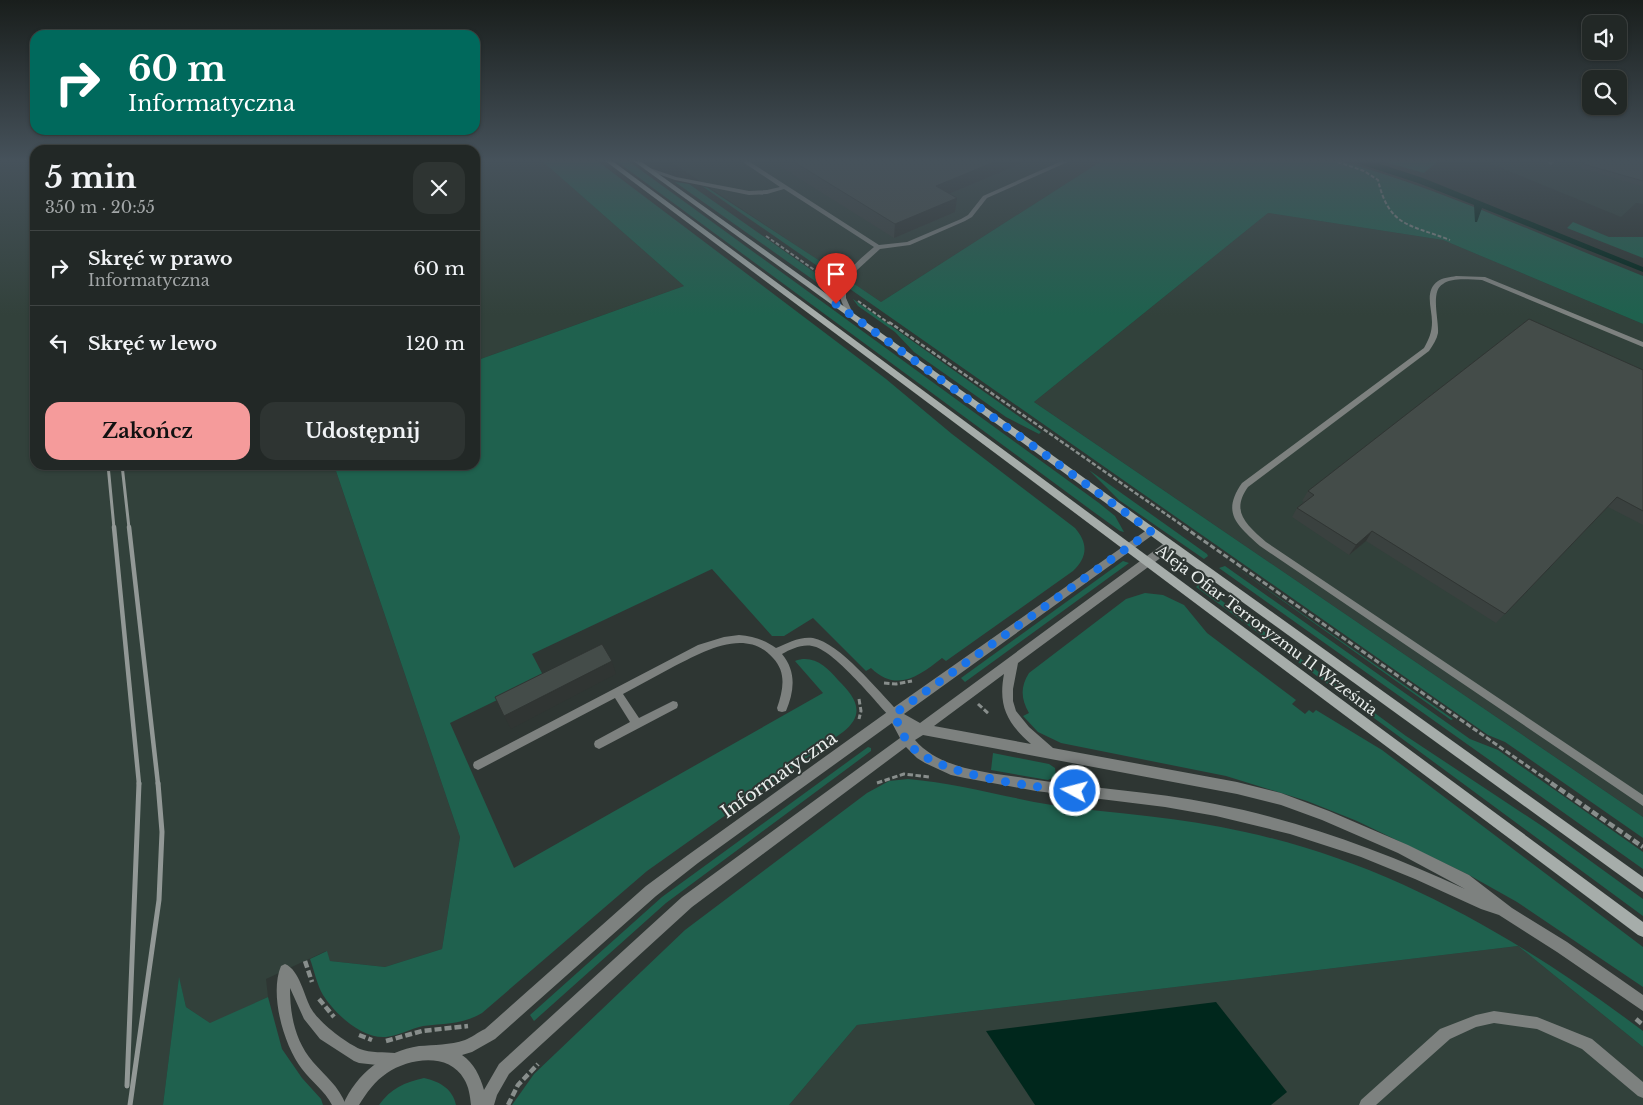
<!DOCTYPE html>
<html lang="pl">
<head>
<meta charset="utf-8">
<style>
	body { margin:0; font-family:"Libre Baskerville",serif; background:#2e3432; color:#f1f3f6; height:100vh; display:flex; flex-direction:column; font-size:19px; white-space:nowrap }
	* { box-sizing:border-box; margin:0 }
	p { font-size:16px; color:#a2a6a7 }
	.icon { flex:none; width:28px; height:28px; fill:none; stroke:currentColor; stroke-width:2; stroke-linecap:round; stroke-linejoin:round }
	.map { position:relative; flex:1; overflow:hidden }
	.side { position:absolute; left:30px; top:145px; width:450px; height:325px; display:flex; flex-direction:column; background:#222826; border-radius:15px; box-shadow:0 1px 4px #0004,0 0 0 1px #3f4443 }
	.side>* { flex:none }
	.guide { position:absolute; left:30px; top:30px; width:450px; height:105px; border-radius:15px; box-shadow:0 1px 4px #0004,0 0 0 1px #3f4443; background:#00695c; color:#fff; overflow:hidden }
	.tools { position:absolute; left:1582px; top:15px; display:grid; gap:10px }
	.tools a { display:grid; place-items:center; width:45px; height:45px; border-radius:10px; background:#222826; box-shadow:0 1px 4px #0004,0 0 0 1px #3f4443; font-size:25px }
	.pin { position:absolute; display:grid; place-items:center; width:42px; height:42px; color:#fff; margin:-51px -21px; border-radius:50% 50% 50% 0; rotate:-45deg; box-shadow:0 0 5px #0007 }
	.pin .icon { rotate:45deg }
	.me { position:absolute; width:55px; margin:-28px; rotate:277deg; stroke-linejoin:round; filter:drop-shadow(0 0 4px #0008) }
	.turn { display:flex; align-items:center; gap:18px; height:105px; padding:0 15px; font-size:22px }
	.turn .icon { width:65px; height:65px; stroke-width:2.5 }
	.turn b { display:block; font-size:35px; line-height:42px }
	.round { display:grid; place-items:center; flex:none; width:52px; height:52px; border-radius:15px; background:#2e3432 }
	.head { display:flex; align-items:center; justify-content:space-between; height:85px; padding:0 15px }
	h1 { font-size:30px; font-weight:800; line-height:38px }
	.action { display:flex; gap:10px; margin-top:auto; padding:10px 15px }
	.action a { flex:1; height:58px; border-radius:15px; background:#f59b9b; color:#111; font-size:20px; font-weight:800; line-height:58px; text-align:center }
	.action a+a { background:#2e3432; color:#f1f3f6 }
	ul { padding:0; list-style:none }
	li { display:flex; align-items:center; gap:15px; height:75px; padding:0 15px; border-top:1px solid #3f4443 }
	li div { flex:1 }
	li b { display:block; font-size:19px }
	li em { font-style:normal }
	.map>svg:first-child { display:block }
	.built { fill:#32413b }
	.green { fill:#1f614e }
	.water { fill:#00271c }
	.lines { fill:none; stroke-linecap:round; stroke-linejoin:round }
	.path-far3 { stroke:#888e8c; stroke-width:2; stroke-dasharray:4 2; stroke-linecap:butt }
	.path-far2 { stroke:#888e8c; stroke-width:2.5; stroke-dasharray:4.5 2; stroke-linecap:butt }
	.path-far1 { stroke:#888e8c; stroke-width:3; stroke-dasharray:5.5 2.5; stroke-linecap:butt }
	.path { stroke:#888e8c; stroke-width:4.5; stroke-dasharray:7 3; stroke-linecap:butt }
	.lane { fill:#7d817f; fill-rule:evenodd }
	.street { fill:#7d817f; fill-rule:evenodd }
	.secondary { fill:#a6adaa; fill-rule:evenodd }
	.rail-far2 { stroke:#929896; stroke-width:3 }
	.rail-far1 { stroke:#929896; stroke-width:4.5 }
	.rail { stroke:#929896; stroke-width:5 }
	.wall { fill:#3a413f }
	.shaded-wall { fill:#303533 }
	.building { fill:#444c49; stroke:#303533 }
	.route { stroke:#1a73e8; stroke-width:9; stroke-dasharray:0 16.2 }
	.labels { text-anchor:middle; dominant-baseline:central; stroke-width:4; stroke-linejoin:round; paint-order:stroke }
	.street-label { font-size:15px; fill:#e9eeec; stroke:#2e3633 }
	.near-street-label { font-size:18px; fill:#e9eeec; stroke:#2e3633 }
</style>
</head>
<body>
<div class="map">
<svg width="1643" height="1105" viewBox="0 0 1643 1105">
	<rect width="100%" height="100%" fill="#2e3633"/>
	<g class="built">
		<polygon points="0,160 35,160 35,465 334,465 460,837 442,949 385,967 330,961 326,951 266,979 268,997 211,1024 186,1007 179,979 163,1105 0,1105"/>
		<polygon points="475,160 541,160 684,286 475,361"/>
		<polygon points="668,160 1103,160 881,302"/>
		<polygon points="1482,160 1643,160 1643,204 1636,203 1621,217"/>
		<polygon points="1268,213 1443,240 1643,324 1643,817 1034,402"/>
		<polygon points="1518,946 1643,1047 1643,1105 789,1105 857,1025"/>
	</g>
	<g class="green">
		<path d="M541 160H596L886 379 952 434 1075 528C1088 543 1088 557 1073 571L946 661 942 658C919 676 897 693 871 668L866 671 813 618 784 636H772L712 569 532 654 544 677 450 723 514 868 823 693 795 661C813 654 827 667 838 680 855 697 867 713 843 732L647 871 482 1013C462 1025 445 1023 423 1026 410 1029 398 1036 386 1037 362 1039 335 1014 323 995 317 985 314 970 310 959L327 951 330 961 385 967 442 949 460 837 334 465H475V361L684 286Z"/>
		<polygon points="615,160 627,160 1099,503 1115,516 1124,532 1120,531 1091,510"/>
		<path d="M1103 160H1337C1442 189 1542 236 1643 276V324L1443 240 1268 213 1034 402 1643 817V838L1505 742 1488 735 850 289 853 283 881 302Z"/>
		<polygon points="1378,160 1439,160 1424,173"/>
		<polygon points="675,182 689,184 834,286 829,291"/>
		<polygon points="702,186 708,188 843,276 839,281"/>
		<polygon points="1573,222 1609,237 1643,237 1643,258 1567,228"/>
		<polygon points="853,299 1041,432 1039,434 1006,417 914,352 895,332 858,306"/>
		<polygon points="1089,470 1207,554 1208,556 1204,559 1119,500"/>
		<polygon points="1123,561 1129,563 965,682 961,678"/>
		<polygon points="1228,562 1453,719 1451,720"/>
		<polygon points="1225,566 1470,739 1498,750 1643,852 1643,869 1219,568"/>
		<polygon points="1199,584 1406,736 1545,828 1643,899 1643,916 1196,587"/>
		<path d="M1145 593 1163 595 1184 605 1207 633 1296 700 1292 704 1305 714 1309 710 1313 713 1316 710 1382 750 1643 947V987L1517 902 1469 875 1357 821 1307 801 1226 776 1061 743 1038 732 1023 716 1029 713C1021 699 1020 687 1029 673L1126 599Z"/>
		<polygon points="868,747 871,748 871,751 666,903 534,1021 530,1015 662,897"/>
		<polygon points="993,753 1049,764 1055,768 1056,776 1048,780 991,770"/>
		<path d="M908 779C956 783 1004 797 1052 805 1117 814 1181 817 1245 832 1393 864 1523 941 1643 1031V1047L1518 946 857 1025 789 1105H512L534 1074 685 930 867 793 889 781Z"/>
		<polygon points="179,977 186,1007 210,1023 268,997 282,1049 302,1078 321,1099 323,1105 163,1105"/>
		<path d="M424 1078C440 1082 452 1088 456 1105H379C390 1089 405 1082 424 1078Z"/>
	</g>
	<g class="water">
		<polygon points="1347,160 1368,160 1423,178 1643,267 1643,272 1482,208 1477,222 1475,222 1474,205 1418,183"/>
		<polygon points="1216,1002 1287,1092 1271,1105 1035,1105 986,1031"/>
	</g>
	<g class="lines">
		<g class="path-far3">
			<path d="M1332 160 1364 171 1378 180C1389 227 1409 224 1450 240"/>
			<polyline points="766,236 833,283"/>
			<polyline points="858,301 890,324"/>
		</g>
		<polyline class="path-far2" points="889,322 1186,528"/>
		<g class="path-far1">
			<polyline points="1184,527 1553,784"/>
			<polyline points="884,683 896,684 912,681"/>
			<polyline points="859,699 861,711 859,719"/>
			<polyline points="978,704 989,714"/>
			<polyline points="877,783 904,774 929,777"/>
		</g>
		<g class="path">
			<polyline points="1551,783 1643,847"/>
			<polyline points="305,961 312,982"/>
			<polyline points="319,999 334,1017"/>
			<polyline points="1636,1019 1643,1025"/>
			<polyline points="359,1035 372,1040"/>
			<polyline points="386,1041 422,1031 468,1026"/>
			<polyline points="508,1105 518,1085 538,1064"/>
		</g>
		<g class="lane">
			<path d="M740 160H747L879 245 907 242 961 219 968 215 983 196 1064 160H1072L987 198 972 217 965 221 910 245 880 249 856 271 848 284 846 291V298L854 316 851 318C846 315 845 310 843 305 831 281 858 261 874 247L784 189 767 194 749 195 675 180 644 169 647 167 676 177 749 191 767 190 780 187Z"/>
			<polygon points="1550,160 1556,160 1551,165 1548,163"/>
			<path d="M1456 276 1485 277 1643 342V347L1482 280C1470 280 1453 277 1443 284 1430 291 1439 319 1438 333 1437 339 1433 345 1429 351L1248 487C1230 512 1247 525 1266 542L1643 795V806L1260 546C1237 525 1221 513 1242 483L1424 348C1429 339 1432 332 1432 322 1432 308 1424 291 1438 281 1442 278 1451 277 1456 276Z"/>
			<path d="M739 635C753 636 765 640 776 648 787 643 801 636 813 638 840 643 878 691 898 711L899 714 898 717 894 718 890 717C875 701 833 649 812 646 802 644 791 649 782 654 797 672 794 692 786 711L782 712 778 711 777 708C783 690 787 673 773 658 745 626 701 653 671 668 655 677 639 685 623 694L639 718 673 701 677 702 678 705 677 708 603 747 599 749 595 747 594 744 595 741 630 722 615 698 482 768 478 770 474 768 473 765 474 762 698 645 724 637Z"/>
			<path d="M285 964C300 970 304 997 312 1010 320 1023 346 1043 360 1049 370 1053 385 1052 395 1053L400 1055 402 1060 400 1065 395 1067 359 1063 354 1061 320 1039 304 1019 290 988C290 1015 295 1041 313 1062 326 1077 338 1085 346 1105H332C325 1091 312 1082 302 1069 284 1046 269 994 281 966Z"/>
			<polygon points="1494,1011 1537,1017 1592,1039 1643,1082 1643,1098 1638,1096 1582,1049 1537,1029 1494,1023 1476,1027 1450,1039 1376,1105 1359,1105 1361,1100 1440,1029 1476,1015"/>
		</g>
		<path class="street" d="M1151 527 1154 528 1156 531 1154 534 904 714 920 723 1166 542H1174L1175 545 1174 548 1018 663 1013 689V701L1016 711 1029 727 1053 748 1237 782 1281 793 1329 811 1408 845 1469 875 1512 908 1567 942 1643 995V1011L1557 952 1499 915 1481 909 1415 879 1361 857 1290 834 1216 816 1165 807 1036 791 965 778 951 775 925 763 917 758 906 747 692 907 509 1074 497 1095 494 1105H471C470 1096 469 1087 464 1079 449 1052 409 1058 387 1073 375 1081 367 1092 359 1105H343C356 1074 385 1051 419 1046 434 1045 450 1045 465 1040 471 1038 478 1032 485 1029L646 886 688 855 890 710ZM1004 674C998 706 1007 723 1031 744L934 726ZM892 723 900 738 682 897 499 1064 484 1090C480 1076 474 1063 462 1055L472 1052 495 1039 656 896 698 863ZM923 735 1237 794 1281 805 1322 820 1398 853 1465 889C1385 852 1302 821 1215 804 1151 791 1087 788 1024 778 987 772 941 770 915 740Z"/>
		<g class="secondary">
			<polygon points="604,160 611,160 1643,922 1643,937 1638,935"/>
			<polygon points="632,160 639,160 1643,877 1643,892"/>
		</g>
		<g class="rail-far2">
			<polyline points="108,465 114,528"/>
			<polyline points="122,465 129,528"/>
		</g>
		<g class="rail-far1">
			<polyline points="114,527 139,784"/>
			<polyline points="129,527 158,784"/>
		</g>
		<g class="rail">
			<polyline points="127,1086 139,783"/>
			<polyline points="130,1105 159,900 162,832 158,783"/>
		</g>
	</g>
	<g class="wall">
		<polygon points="778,160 1029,160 949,194 955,212 894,238 781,167 781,162"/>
		<polygon points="1643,160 1643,184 1641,186 1580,168 1583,164"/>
		<polygon points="1643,370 1643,525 1608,507 1496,623 1366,541 1349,555 1292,517 1297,508 1304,502 1302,501 1308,491"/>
	</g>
	<g class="shaded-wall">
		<polygon points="999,160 1029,160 934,200 936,186"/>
		<polygon points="957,198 955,212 894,238 895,224"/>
		<polygon points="1372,531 1366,541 1349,555 1356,545"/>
		<polygon points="612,661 616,674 511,729 504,716"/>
	</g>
	<g class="building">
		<polygon points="791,160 999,160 936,186 957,198 895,224"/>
		<polygon points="1586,160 1643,160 1643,181 1583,164"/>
		<polygon points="1529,319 1643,370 1643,511 1617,497 1505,614 1372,531 1356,545 1297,508 1314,495 1308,491"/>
		<polygon points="602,644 612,661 504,716 495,697"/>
	</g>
	<linearGradient id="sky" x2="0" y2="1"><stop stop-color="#191e1c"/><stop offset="0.51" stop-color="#46525b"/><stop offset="1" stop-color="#46525b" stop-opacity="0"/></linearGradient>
	<rect width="1643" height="315" fill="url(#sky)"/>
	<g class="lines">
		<path class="route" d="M836 304 1151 531 894 714C899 725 903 738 912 747 941 776 1034 787 1075 791"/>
	</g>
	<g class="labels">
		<g class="street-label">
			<text transform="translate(1267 630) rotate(37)">Aleja Ofiar Terroryzmu 11 Września</text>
		</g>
		<g class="near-street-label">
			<text transform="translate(779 775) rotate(-35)">Informatyczna</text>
		</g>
	</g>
</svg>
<div class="tools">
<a><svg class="icon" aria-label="sound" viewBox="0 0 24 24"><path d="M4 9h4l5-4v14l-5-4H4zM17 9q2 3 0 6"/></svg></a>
<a><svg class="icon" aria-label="search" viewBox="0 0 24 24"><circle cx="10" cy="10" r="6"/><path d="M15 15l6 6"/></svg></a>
</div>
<div class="pin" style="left:836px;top:304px;background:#d93025"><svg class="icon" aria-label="arrive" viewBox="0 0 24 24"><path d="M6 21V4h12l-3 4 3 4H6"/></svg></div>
<svg class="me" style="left:1075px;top:791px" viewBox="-20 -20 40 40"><circle r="17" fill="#1a73e8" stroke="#fff" stroke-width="3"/><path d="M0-11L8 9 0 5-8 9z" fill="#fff"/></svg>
<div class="guide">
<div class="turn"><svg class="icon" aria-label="right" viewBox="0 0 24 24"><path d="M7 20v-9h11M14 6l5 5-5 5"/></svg><div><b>60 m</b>Informatyczna</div></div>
</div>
<section class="side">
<div class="head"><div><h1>5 min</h1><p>350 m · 20:55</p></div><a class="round"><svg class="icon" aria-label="close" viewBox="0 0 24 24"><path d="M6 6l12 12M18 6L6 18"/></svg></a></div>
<ul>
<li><svg class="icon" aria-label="right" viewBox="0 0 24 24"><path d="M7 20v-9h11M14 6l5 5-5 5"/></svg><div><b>Skręć w prawo</b><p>Informatyczna</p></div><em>60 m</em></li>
<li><svg class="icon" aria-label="left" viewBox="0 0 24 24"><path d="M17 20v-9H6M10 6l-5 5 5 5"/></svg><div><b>Skręć w lewo</b></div><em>120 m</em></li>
</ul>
<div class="action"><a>Zakończ</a><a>Udostępnij</a></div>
</section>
</div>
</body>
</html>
